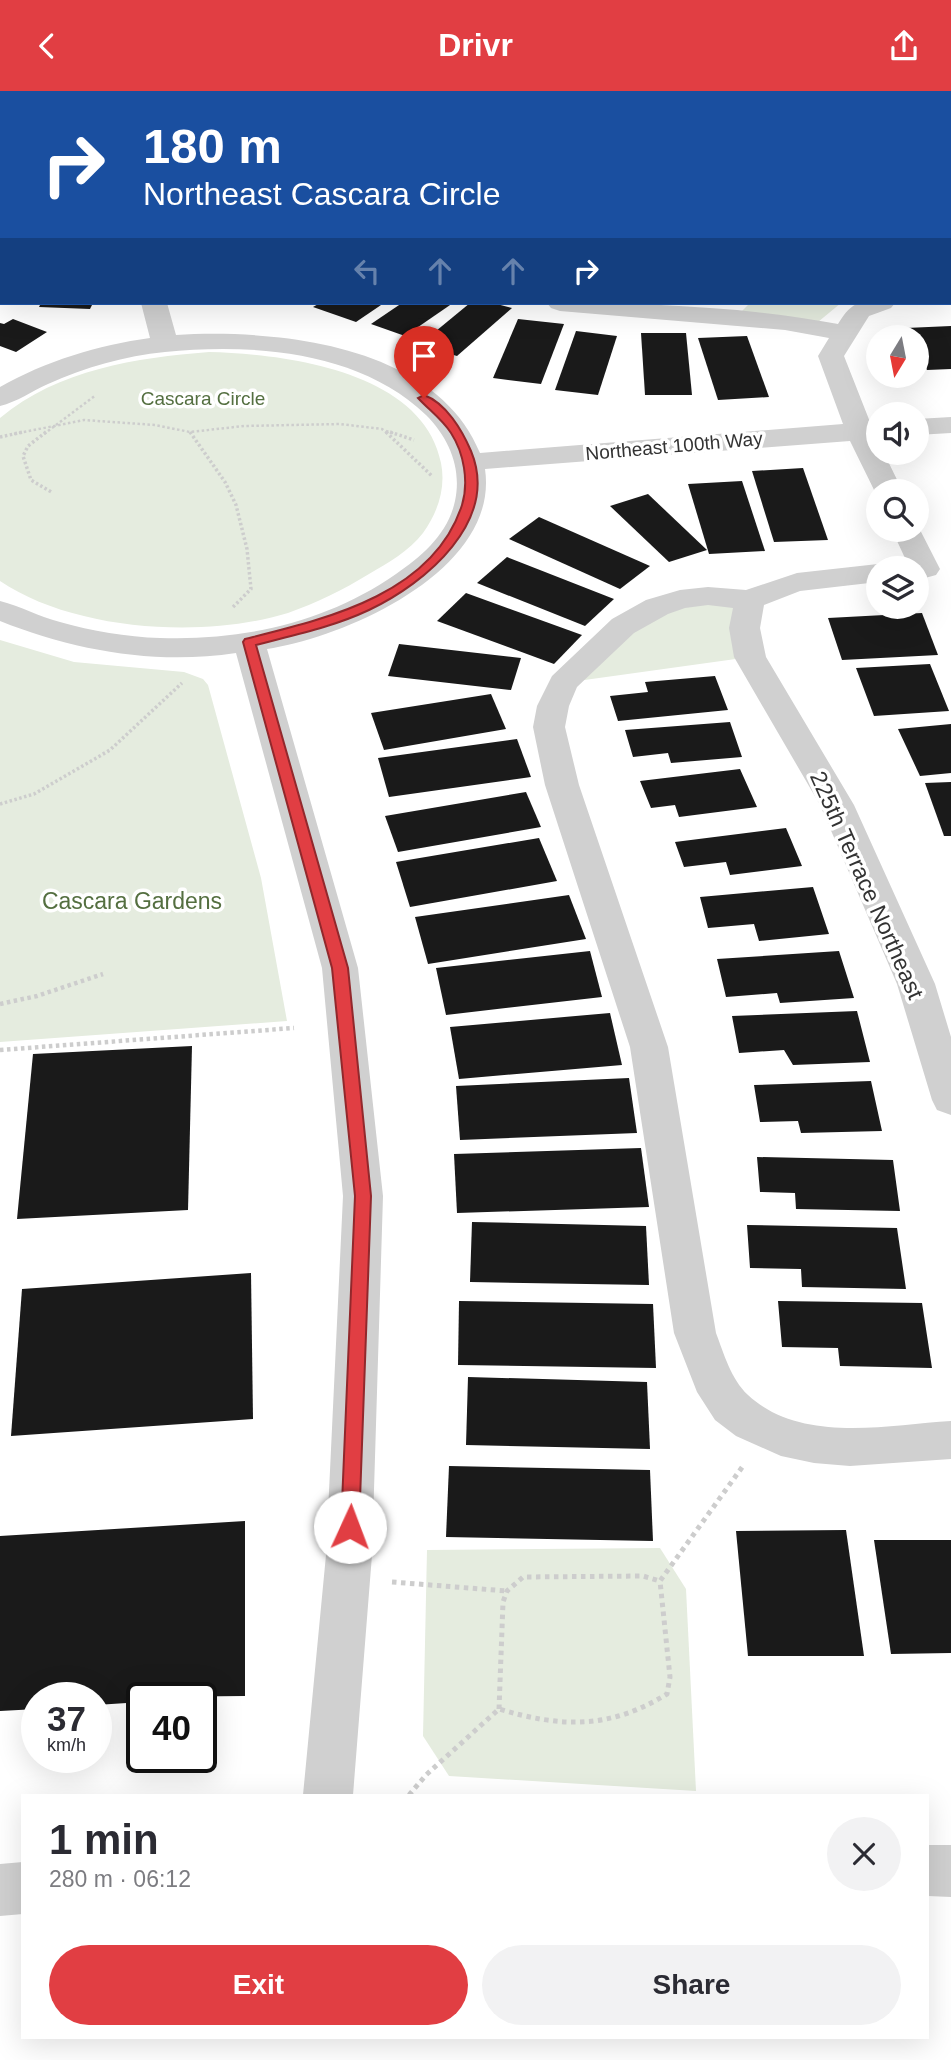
<!DOCTYPE html>
<html lang="en">
<head>
<meta charset="utf-8">
<style>
	body { margin:0; font-family:Arial,sans-serif; background:#f2f2f3; color:#2b2b33; height:100vh; display:flex; flex-direction:column; font-size:26px; white-space:nowrap }
	* { box-sizing:border-box; margin:0 }
	p { font-size:23px; color:#7c7c81 }
	.icon { flex:none; width:38px; height:38px; fill:none; stroke:currentColor; stroke-width:2; stroke-linecap:round; stroke-linejoin:round }
	.map { position:relative; flex:1; overflow:hidden }
	.side { position:absolute; left:21px; top:1703px; width:908px; height:245px; display:flex; flex-direction:column; background:#fff; border-radius:0px; box-shadow:0 7px 28px #0002 }
	.side>* { flex:none }
	.banner { position:absolute; left:0px; top:0px; width:952px; height:214px; box-shadow:0 7px 28px #0002; background:#1a4fa0; color:#fff; overflow:hidden }
	.needle { width:46px; rotate:190deg }
	.tools { position:absolute; left:866px; top:234px; display:grid; gap:14px }
	.tools a { display:grid; place-items:center; width:63px; height:63px; border-radius:50%; background:#fff; box-shadow:0 7px 28px #0002; font-size:35px }
	.speed { position:absolute; left:21px; top:1591px; display:flex; gap:14px; font-size:35px; font-weight:700; text-align:center }
	.speed>* { display:grid; place-content:center; width:91px; height:91px; border-radius:50%; background:#fff; box-shadow:0 7px 28px #0002; line-height:1 }
	.speed small { font-size:18px; font-weight:400 }
	.speed .limit { border:4px solid #111; border-radius:10px; background:#fff; color:#111 }
	.pin { position:absolute; display:grid; place-items:center; width:60px; height:60px; color:#fff; margin:-72px -30px; border-radius:50% 50% 50% 0; rotate:-45deg; box-shadow:0 0 7px #0007 }
	.pin .icon { rotate:45deg }
	.me { position:absolute; width:77px; margin:-38px; rotate:2deg; stroke-linejoin:round; filter:drop-shadow(0 0 5px #0008) }
	.turn { display:flex; align-items:center; gap:24px; height:147px; padding:0 28px; font-size:32px }
	.turn .icon { width:91px; height:91px; stroke-width:2.5 }
	.turn b { display:block; font-size:49px; line-height:60px }
	.lanes { display:flex; align-items:center; height:66px; padding:0 28px; background:#0003; justify-content:center; gap:35px; direction:ltr }
	.lanes .off { opacity:.35 }
	.round { display:grid; place-items:center; flex:none; width:74px; height:74px; border-radius:37px; background:#f2f2f3 }
	.head { display:flex; align-items:center; justify-content:space-between; height:119px; padding:0 28px }
	h1 { font-size:42px; font-weight:800; line-height:52px }
	.cta { display:flex; gap:14px; margin-top:auto; padding:14px 28px }
	.cta a { flex:1; height:80px; border-radius:42px; background:#e13e43; color:#fff; font-size:28px; font-weight:800; line-height:80px; text-align:center }
	.cta a+a { background:#f2f2f3; color:#2b2b33 }
	header { display:flex; justify-content:space-between; align-items:center; height:91px; padding:0 28px; background:#e13e43; color:#fff; font-size:32px; font-weight:800 }
	.map>svg:first-child { display:block }
	.green { fill:#e5ecdf }
	.building { fill:#1a1a1a }
	.lines { fill:none; stroke-linecap:round; stroke-linejoin:round }
	.path-far3 { stroke:#cdcdcd; stroke-width:2.5; stroke-dasharray:2.5 2.5; stroke-linecap:butt }
	.path-far2 { stroke:#cdcdcd; stroke-width:3.5; stroke-dasharray:2.5 2.5; stroke-linecap:butt }
	.path-far1 { stroke:#cdcdcd; stroke-width:4.5; stroke-dasharray:3.5 3.5; stroke-linecap:butt }
	.path { stroke:#cdcdcd; stroke-width:5; stroke-dasharray:4.5 4.5; stroke-linecap:butt }
	.minor { fill:#d0d0d0; fill-rule:evenodd }
	.route { fill:#e13e43; stroke:#92282c; stroke-width:2 }
	.labels { text-anchor:middle; dominant-baseline:central; stroke-width:7; stroke-linejoin:round; paint-order:stroke }
	.far-park-label { font-size:19px; fill:#546f40; stroke:#fff }
	.far-street-label { font-size:19px; fill:#333; stroke:#fff }
	.street-label { font-size:23px; fill:#333; stroke:#fff }
	.park-label { font-size:23px; fill:#546f40; stroke:#fff }
</style>
</head>
<body>
<header><svg class="icon" aria-label="back" viewBox="0 0 24 24"><path d="M15 5l-7 7 7 7"/></svg>Drivr<svg class="icon" aria-label="share" viewBox="0 0 24 24"><path d="M12 15V3M7 8l5-5 5 5M5 13v7h14v-7"/></svg></header>
<div class="map">
<svg width="951" height="1969" viewBox="0 0 951 1969">
	<rect width="100%" height="100%" fill="#fff"/>
	<g class="green">
		<polygon points="750,212 841,212 818,231 742,220"/>
		<path d="M209 261C285 263 423 280 441 372 446 397 438 421 423 442 409 460 388 472 369 483 343 499 316 512 288 522 204 548 74 540 0 490V327C59 278 136 267 209 261Z"/>
		<polygon points="751,509 750,566 563,592 657,516"/>
		<polygon points="0,549 74,571 184,581 203,588 208,594 261,787 287,930 0,951"/>
		<polygon points="660,1457 686,1498 696,1700 449,1685 423,1645 427,1459"/>
	</g>
	<g class="building">
		<polygon points="41,212 93,212 90,218 39,216"/>
		<polygon points="320,212 384,212 356,231 313,216"/>
		<polygon points="402,212 453,212 405,245 371,233"/>
		<polygon points="470,212 493,212 512,217 457,265 419,254"/>
		<polygon points="13,228 47,241 16,261 0,255 0,232 4,233"/>
		<polygon points="518,228 564,233 541,293 493,287"/>
		<polygon points="951,235 951,278 927,279 917,259 917,247 911,247 906,237"/>
		<polygon points="576,240 617,245 598,304 555,299"/>
		<polygon points="641,242 686,242 692,304 645,304"/>
		<polygon points="747,245 769,306 718,309 698,247"/>
		<polygon points="803,377 828,449 774,451 752,380"/>
		<polygon points="742,390 765,460 709,463 688,393"/>
		<polygon points="648,403 707,459 669,471 610,415"/>
		<polygon points="539,426 650,475 620,498 509,448"/>
		<polygon points="507,466 614,508 585,535 477,492"/>
		<polygon points="466,502 582,544 554,573 437,530"/>
		<polygon points="922,522 938,564 842,569 828,527"/>
		<polygon points="399,553 521,567 511,599 388,585"/>
		<polygon points="930,573 949,620 874,625 856,577"/>
		<polygon points="715,585 728,619 618,630 610,605 648,601 645,591"/>
		<polygon points="491,603 506,638 384,659 371,622"/>
		<polygon points="730,631 742,666 671,672 668,662 633,666 625,639"/>
		<polygon points="951,633 951,682 920,685 898,638"/>
		<polygon points="517,648 531,686 389,706 378,667"/>
		<polygon points="740,678 757,716 679,726 675,714 651,717 640,690"/>
		<polygon points="951,691 951,745 944,745 925,692"/>
		<polygon points="526,701 541,736 398,761 385,725"/>
		<polygon points="786,737 802,775 730,784 726,771 684,776 675,751"/>
		<polygon points="539,747 557,790 410,816 396,771"/>
		<polygon points="813,796 829,843 759,850 754,833 708,837 700,806"/>
		<polygon points="569,804 586,848 428,873 415,826"/>
		<polygon points="590,860 602,906 446,924 436,877"/>
		<polygon points="839,860 854,907 780,912 777,902 726,906 717,868"/>
		<polygon points="857,920 870,971 793,974 784,959 739,962 732,925"/>
		<polygon points="610,922 622,974 459,988 450,936"/>
		<polygon points="192,955 188,1119 17,1128 33,963"/>
		<polygon points="629,987 637,1042 460,1049 456,995"/>
		<polygon points="871,990 882,1040 801,1042 798,1030 760,1031 754,994"/>
		<polygon points="641,1057 649,1116 457,1122 454,1063"/>
		<polygon points="757,1066 893,1069 900,1120 796,1118 795,1102 760,1101"/>
		<polygon points="472,1131 646,1135 649,1194 470,1191"/>
		<polygon points="747,1134 897,1137 906,1198 802,1196 801,1178 750,1177"/>
		<polygon points="251,1182 253,1328 11,1345 22,1198"/>
		<polygon points="459,1210 653,1213 656,1277 458,1274"/>
		<polygon points="778,1210 922,1212 932,1277 840,1275 838,1257 782,1256"/>
		<polygon points="468,1286 647,1291 650,1358 466,1354"/>
		<polygon points="449,1375 650,1379 653,1450 446,1446"/>
		<polygon points="245,1430 245,1605 142,1606 142,1611 96,1614 96,1606 37,1606 37,1618 0,1620 0,1445"/>
		<polygon points="846,1439 864,1565 748,1565 736,1440"/>
		<polygon points="874,1449 951,1449 951,1562 891,1563"/>
	</g>
	<g class="lines">
		<g class="path-far3">
			<polyline points="386,340 396,343"/>
			<polyline points="14,343 84,329 155,334 190,341 244,335 340,333 382,338 388,343"/>
			<polyline points="44,343 96,304"/>
		</g>
		<g class="path-far2">
			<polyline points="46,341 28,355 23,365 31,389 53,402"/>
			<polyline points="190,341 225,391 236,414 247,458 251,498 233,516"/>
			<polyline points="386,341 432,385"/>
			<polyline points="390,341 414,349"/>
			<polyline points="0,346 23,341"/>
			<polyline points="0,713 34,703 110,659 182,592"/>
		</g>
		<g class="path-far1">
			<polyline points="0,913 37,905 103,883"/>
			<polyline points="0,959 294,937"/>
		</g>
		<g class="path">
			<polyline points="392,1491 507,1500"/>
			<polyline points="499,1618 503,1511 507,1500 523,1486 643,1485 660,1490"/>
			<path d="M409 1704 426 1684 499 1618C562 1637 610 1638 667 1603L670 1586 660 1490 743 1375"/>
		</g>
		<g class="minor">
			<rect x="86" y="0" width="22" height="2"/>
			<rect x="266" y="0" width="22" height="2"/>
			<rect x="440" y="0" width="22" height="2"/>
			<polygon points="931,0 951,0 951,7 950,2"/>
			<rect x="0" y="9" width="2" height="14"/>
			<rect x="950" y="112" width="1" height="14"/>
			<rect x="950" y="191" width="1" height="16"/>
			<path d="M141 212H167L176 244C276 238 436 253 480 362L843 333 818 265 829 247 785 239 560 220 551 217 547 212C645 212 742 215 838 233 855 205 864 211 895 212L891 217 869 225 844 265 870 331H878V362H884L903 401H878V407L850 350 485 378C500 479 346 546 267 558L358 877 383 1105 372 1464 353 1704H303L326 1464 343 1105 322 877 236 562C156 574 75 560 0 530V510C21 515 39 526 60 531 92 540 126 546 160 547 244 550 327 531 396 483 422 465 448 443 455 410 462 377 449 347 426 324 360 260 252 252 165 261 125 265 85 276 48 293 32 300 17 311 0 315V296C46 270 98 254 150 247Z"/>
			<polygon points="951,326 951,342 917,344 917,328"/>
			<polygon points="917,433 940,478 936,484 925,487 917,485 917,478 910,478 892,439 917,439"/>
			<path d="M878 473 890 478H878V491L800 500 764 514 760 537 766 566 854 714 935 893 951 946V1024L937 1019 932 1009 897 893 820 714 734 566 729 537 733 517 708 514 685 517 668 523 634 542 577 596 569 615 565 636 579 694 668 956 716 1242C724 1263 731 1288 748 1304 801 1353 886 1334 951 1330V1368L850 1375 814 1372 781 1365 736 1345 715 1329 697 1301 674 1242 630 956 545 694 533 636 537 615 552 585 612 528 646 509 680 499 708 496 746 499 797 482Z"/>
			<polygon points="928,1754 951,1754 951,1806 928,1805"/>
			<polygon points="23,1771 23,1823 0,1825 0,1773"/>
		</g>
	</g>
	<path class="route" d="M424 304C446 312 462 339 471 360 500 430 426 492 369 519 333 536 294 544 256 554L348 877 371 1105 359 1436 357 1442 350 1445 343 1442 341 1436 355 1105 332 877 243 551 245 548C325 528 433 504 462 414 469 391 464 362 451 342 442 328 429 319 418 307Z"/>
	<g class="labels">
		<g class="far-park-label">
			<text x="203" y="307">Cascara Circle</text>
		</g>
		<g class="far-street-label">
			<text transform="translate(674 355) rotate(-5)">Northeast 100th Way</text>
		</g>
		<g class="street-label">
			<text transform="translate(867 794) rotate(66)">225th Terrace Northeast</text>
		</g>
		<g class="park-label">
			<text x="132" y="810">Cascara Gardens</text>
		</g>
	</g>
</svg>
<div class="tools">
<a><svg class="needle" viewBox="-14 -14 28 28"><path d="M0-13l5 13h-10z" fill="#e53935"/><path d="M0 13l5-13h-10z" fill="#7c7c81"/></svg></a>
<a><svg class="icon" aria-label="sound" viewBox="0 0 24 24"><path d="M4 9h4l5-4v14l-5-4H4zM17 9q2 3 0 6"/></svg></a>
<a><svg class="icon" aria-label="search" viewBox="0 0 24 24"><circle cx="10" cy="10" r="6"/><path d="M15 15l6 6"/></svg></a>
<a><svg class="icon" aria-label="layers" viewBox="0 0 24 24"><path d="M12 4l9 5-9 5-9-5zM3 14l9 5 9-5"/></svg></a>
</div>
<div class="speed"><div>37<small>km/h</small></div><div class="limit">40</div></div>
<div class="pin" style="left:424px;top:307px;background:#d93025"><svg class="icon" aria-label="arrive" viewBox="0 0 24 24"><path d="M6 21V4h12l-3 4 3 4H6"/></svg></div>
<svg class="me" style="left:350px;top:1436px" viewBox="-20 -20 40 40"><circle r="19" fill="#fff"/><path d="M0-13L10 11 0 6-10 11z" fill="#e13e43"/></svg>
<div class="banner">
<div class="turn"><svg class="icon" aria-label="right" viewBox="0 0 24 24"><path d="M7 20v-9h11M14 6l5 5-5 5"/></svg><div><b>180 m</b>Northeast Cascara Circle</div></div>
<div class="lanes"><svg class="icon off" aria-label="left" viewBox="0 0 24 24"><path d="M17 20v-9H6M10 6l-5 5 5 5"/></svg><svg class="icon off" aria-label="ahead" viewBox="0 0 24 24"><path d="M12 20V5M6 11l6-6 6 6"/></svg><svg class="icon off" aria-label="ahead" viewBox="0 0 24 24"><path d="M12 20V5M6 11l6-6 6 6"/></svg><svg class="icon" aria-label="right" viewBox="0 0 24 24"><path d="M7 20v-9h11M14 6l5 5-5 5"/></svg></div>
</div>
<section class="side">
<div class="head"><div><h1>1 min</h1><p>280 m · 06:12</p></div><a class="round"><svg class="icon" aria-label="close" viewBox="0 0 24 24"><path d="M6 6l12 12M18 6L6 18"/></svg></a></div>
<div class="cta"><a>Exit</a><a>Share</a></div>
</section>
</div>
</body>
</html>
